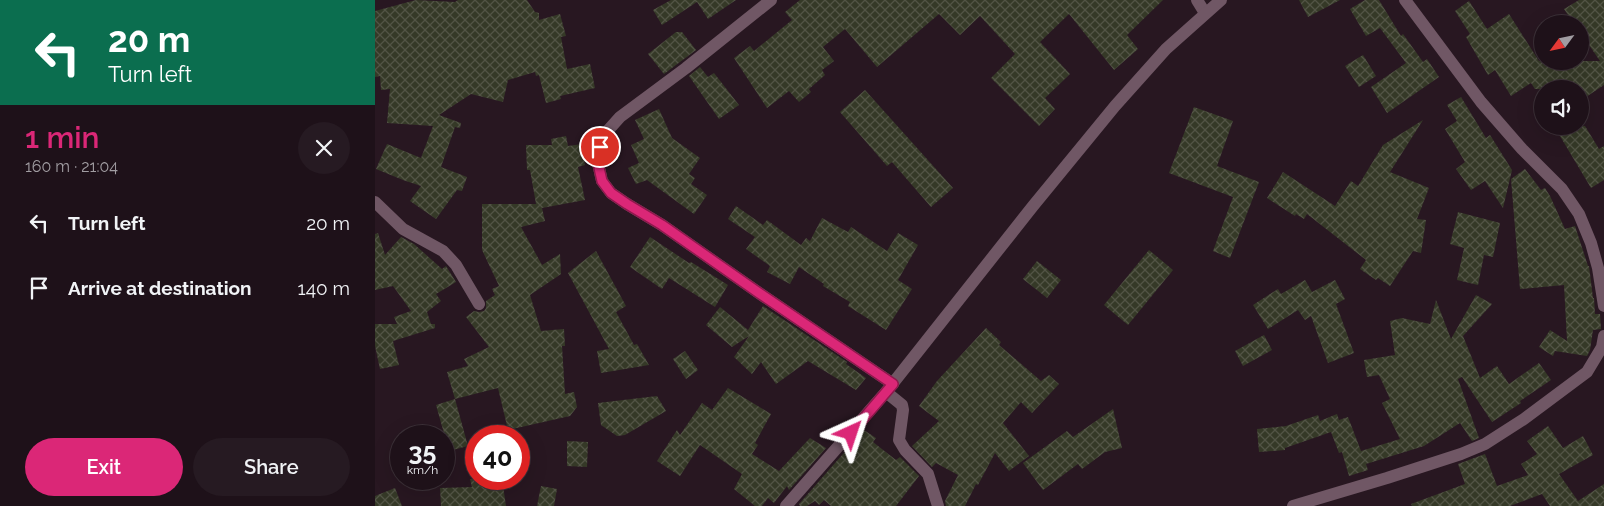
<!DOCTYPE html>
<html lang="en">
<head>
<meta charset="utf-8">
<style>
	body { margin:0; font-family:Raleway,sans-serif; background:#261a22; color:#f1f3f6; height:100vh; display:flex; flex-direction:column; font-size:19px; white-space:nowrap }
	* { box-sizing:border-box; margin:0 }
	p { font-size:16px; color:#a19da2 }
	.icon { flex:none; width:28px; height:28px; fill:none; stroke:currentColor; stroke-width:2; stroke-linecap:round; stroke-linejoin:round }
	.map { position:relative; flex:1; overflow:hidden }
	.sheet { display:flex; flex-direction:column; background:#1e1119; width:375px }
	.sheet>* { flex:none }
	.guide { background:#0b6e4f; color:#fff; overflow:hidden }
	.needle { width:32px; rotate:237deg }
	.tools { position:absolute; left:1159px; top:15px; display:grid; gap:10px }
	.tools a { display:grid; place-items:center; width:55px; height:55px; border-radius:50%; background:#1e1119; box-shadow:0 5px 20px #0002,0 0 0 1px #3c3138; font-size:25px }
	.speed { position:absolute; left:15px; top:425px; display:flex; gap:10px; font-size:25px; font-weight:700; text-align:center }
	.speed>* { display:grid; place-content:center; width:65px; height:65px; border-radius:50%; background:#1e1119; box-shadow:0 5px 20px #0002,0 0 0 1px #3c3138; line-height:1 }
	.speed small { font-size:12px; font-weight:400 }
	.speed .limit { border:8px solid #d22; background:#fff; color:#111 }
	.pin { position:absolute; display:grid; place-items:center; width:42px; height:42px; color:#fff; margin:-21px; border:2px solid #fff; border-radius:50%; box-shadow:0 1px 5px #0007 }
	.me { position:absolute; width:55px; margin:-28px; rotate:42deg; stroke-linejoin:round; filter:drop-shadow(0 0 4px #0008) }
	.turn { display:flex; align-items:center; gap:18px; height:105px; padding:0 25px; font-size:22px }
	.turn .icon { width:65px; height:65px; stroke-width:2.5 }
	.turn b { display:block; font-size:35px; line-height:42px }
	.round { display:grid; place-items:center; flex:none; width:52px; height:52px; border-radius:26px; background:#261a22 }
	.head { display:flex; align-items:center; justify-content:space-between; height:85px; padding:0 25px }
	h1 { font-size:30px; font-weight:600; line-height:38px; color:#db2777 }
	.cta { display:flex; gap:10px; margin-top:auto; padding:10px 25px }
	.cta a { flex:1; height:58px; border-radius:30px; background:#db2777; color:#fff; font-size:20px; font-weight:600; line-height:58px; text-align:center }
	.cta a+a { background:#261a22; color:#f1f3f6 }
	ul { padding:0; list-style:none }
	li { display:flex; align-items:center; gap:15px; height:65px; padding:0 25px }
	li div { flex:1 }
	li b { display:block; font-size:19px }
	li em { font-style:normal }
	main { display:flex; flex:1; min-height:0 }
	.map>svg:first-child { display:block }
	.building { fill:url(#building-cross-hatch) }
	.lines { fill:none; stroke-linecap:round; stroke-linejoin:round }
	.minor { stroke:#705765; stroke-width:12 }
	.tertiary { stroke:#705765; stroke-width:12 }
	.route-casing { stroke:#8e194d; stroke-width:12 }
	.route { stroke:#db2777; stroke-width:9 }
</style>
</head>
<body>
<main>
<section class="sheet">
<div class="guide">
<div class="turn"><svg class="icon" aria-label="left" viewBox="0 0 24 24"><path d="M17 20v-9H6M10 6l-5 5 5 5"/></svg><div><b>20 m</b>Turn left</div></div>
</div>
<div class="head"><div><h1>1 min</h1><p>160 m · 21:04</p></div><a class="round"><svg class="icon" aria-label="close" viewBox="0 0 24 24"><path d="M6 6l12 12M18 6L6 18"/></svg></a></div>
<ul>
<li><svg class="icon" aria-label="left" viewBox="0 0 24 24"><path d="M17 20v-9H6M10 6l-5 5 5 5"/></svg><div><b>Turn left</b></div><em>20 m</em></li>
<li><svg class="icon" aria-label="arrive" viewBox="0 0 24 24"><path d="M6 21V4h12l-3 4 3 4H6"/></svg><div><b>Arrive at destination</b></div><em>140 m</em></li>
</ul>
<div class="cta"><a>Exit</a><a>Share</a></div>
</section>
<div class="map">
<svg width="1229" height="506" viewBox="0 0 1229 506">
	<defs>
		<pattern id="building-cross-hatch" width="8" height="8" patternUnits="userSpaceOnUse" patternTransform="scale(1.25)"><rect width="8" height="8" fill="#353927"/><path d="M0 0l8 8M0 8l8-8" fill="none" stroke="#525445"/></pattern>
	</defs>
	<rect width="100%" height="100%" fill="#281721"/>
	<g class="building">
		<polygon points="41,0 80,2 83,0 152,0 160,12 164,13 164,20 185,14 191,36 186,37 192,69 215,64 220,88 185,96 186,99 171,103 164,75 161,76 160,72 133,80 128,102 96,94 64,115 86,123 85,128 80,127 66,167 92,177 87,191 82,190 61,219 35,201 46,186 28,180 1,169 12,144 46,158 58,126 12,123 15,89 6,90 5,76 0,77 0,11"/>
		<polygon points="296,0 361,0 333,19 322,2 287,25 278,10"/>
		<polygon points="425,0 788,0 752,35 763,49 739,70 694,14 665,42 695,74 670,98 680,109 664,126 616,78 640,54 605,16 585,35 564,14 502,67 470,29 448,47 459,61 447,70 450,75 434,89 436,92 424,102 414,91 392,108 359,58 375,46 379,51 417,20 410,12"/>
		<polygon points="924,0 965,0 933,17"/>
		<polygon points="990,0 1004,0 1026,36 1028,34 1048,62 1052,59 1064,77 1012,113 996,87 1031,63 1005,28 991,36 975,9"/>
		<polygon points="1204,0 1229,0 1229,85 1205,101 1205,89 1160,89 1156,83 1136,96 1120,70 1113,75 1091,37 1095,34 1080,11 1094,1 1112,29 1134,14 1164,61 1225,61 1205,32 1205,24 1199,24 1189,9"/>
		<polygon points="301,32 307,32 321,50 289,74 273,54"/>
		<polygon points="988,55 1001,76 984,87 970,66"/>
		<polygon points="325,67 333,77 339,73 364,105 344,119 314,76"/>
		<polygon points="490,90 578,188 556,207 517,162 512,166 465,112"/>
		<polygon points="1086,97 1111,138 1115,135 1137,170 1128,208 1110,181 1096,190 1081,169 1090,162 1070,129 1082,121 1072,105"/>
		<polygon points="819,107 858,121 842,166 884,182 855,258 838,251 858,197 794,173"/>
		<polygon points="284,109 297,138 325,158 314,174 320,178 316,184 332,195 319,214 272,180 261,184 253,168 264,163 256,145 269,139 260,120"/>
		<polygon points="1048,120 1015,172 1054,188 1042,219 1051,220 1046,253 1038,251 1015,286 1003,278 1001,280 985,269 991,260 932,214 929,219 921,214 920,216 892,198 908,172 960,206 976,181 983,186 1008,145"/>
		<polygon points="1179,126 1210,126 1224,149 1229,146 1229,180 1216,188"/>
		<polygon points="191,136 193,146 207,144 210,165 203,167 210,200 167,208 170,221 146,227 167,265 185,254 186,274 155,295 166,331 189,329 190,346 187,346 190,394 199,392 202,407 195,416 133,430 123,388 80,399 72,372 93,366 89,359 114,347 91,317 99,311 104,312 109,311 111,308 111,301 120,295 117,289 124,286 107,250 107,204 161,204 155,170 152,170 151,145 177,145 176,139"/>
		<polygon points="1150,169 1166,190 1170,188 1175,196 1190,229 1200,226 1213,266 1214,266 1218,298 1219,298 1220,314 1225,314 1226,329 1218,330 1215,350 1212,356 1180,351 1178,356 1164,347 1175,330 1192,341 1189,285 1145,289 1136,179"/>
		<polygon points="361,206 388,225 392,220 426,245 431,238 435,241 447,218 473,232 476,227 512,251 523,233 543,245 523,280 537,289 511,330 473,306 475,302 448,286 449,284 424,267 415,284 392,272 395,266 371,249 380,237 353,219"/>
		<polygon points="1083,212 1125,223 1118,257 1109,255 1103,285 1082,280 1089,248 1075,244"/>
		<polygon points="3,233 10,255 26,237 39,244 67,269 71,266 81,282 61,294 66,301 52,312 56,324 60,324 60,328 18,341 24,365 5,369 0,346 0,324 22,324 19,317 36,311 18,286 0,290 0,234"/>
		<polygon points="275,237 314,263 316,262 353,285 340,307 294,278 287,289 255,267"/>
		<polygon points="774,250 798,270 753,325 729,305"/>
		<polygon points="221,251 251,306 241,312 259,345 262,344 274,365 226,373 222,351 234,349 193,273"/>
		<polygon points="662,261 686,280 672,298 648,279"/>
		<polygon points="930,280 937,292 960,280 970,299 961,304 979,353 953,363 936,316 930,320 923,310 893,329 878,305 903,289 906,294"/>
		<polygon points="1101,295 1117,304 1088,336 1105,378 1122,366 1134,384 1164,363 1176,380 1145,401 1146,403 1117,422 1087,377 1083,379 1104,438 1097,441 1085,423 1049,446 991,464 993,470 974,476 967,452 964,453 956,432 910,448 910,450 884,452 882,429 911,426 943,415 945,421 962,414 964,420 973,417 986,451 1025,439 1007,403 1015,399 1004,375 992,377 989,360 1020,355 1015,321 1027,318 1055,324 1061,300 1076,339"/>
		<polygon points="388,306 472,362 471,364 491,378 481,390 433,361 401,384 386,362 377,374 359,357 374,336 357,347 331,325 345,307 373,330"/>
		<polygon points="611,328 626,342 624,345 666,381 674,375 684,384 657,413 646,402 628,423 654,456 634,471 620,453 603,485 601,484 590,506 571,506 570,501 583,475 561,463 557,467 537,446 564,421 544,406 562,381"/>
		<polygon points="889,335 897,350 868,366 860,351"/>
		<polygon points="310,351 323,370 311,379 298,359"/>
		<polygon points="353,388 396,414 380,443 383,445 377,454 404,471 435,438 451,448 414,490 412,486 399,503 393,498 387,506 380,506 359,489 367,474 325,445 305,476 282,461 302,430 305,435 327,403 337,410"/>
		<polygon points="282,396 291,411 250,435 242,436 226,425 223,403"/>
		<polygon points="80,399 93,446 74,451 61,405"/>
		<polygon points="738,409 747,448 730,452 707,469 703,464 668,490 648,463 692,431 698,437"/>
		<polygon points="1173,426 1188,448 1208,436 1218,455 1184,474 1203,501 1229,484 1229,506 1175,506 1167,494 1135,506 1037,506 1036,504 1090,484 1083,464 1110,454 1122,486 1153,475 1146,464 1162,454 1152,441"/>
		<polygon points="489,430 501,438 498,442 521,460 525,457 544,476 521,506 456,506 449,500 444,505 440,501 432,506 425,506 424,504"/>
		<polygon points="192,441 213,442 212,467 192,466"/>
		<polygon points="95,479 127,479 131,506 66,506 65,488 97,487"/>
		<polygon points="166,486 182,489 179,506 162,506"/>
		<polygon points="20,488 27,506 0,506 0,496"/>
	</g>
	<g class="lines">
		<g class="minor">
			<polyline points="396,0 311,68 245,117 228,136 222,159 227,181 236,193 252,204 287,225 384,293 518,384"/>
			<polyline points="822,0 830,13"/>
			<polyline points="1030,0 1106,102 1147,149 1187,189 1204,214 1216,243 1223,268 1229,306"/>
			<polyline points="0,202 28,229 68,251 81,265 104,304"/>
			<polyline points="511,392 527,405 528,410 524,440 530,450 553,474 563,506"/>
			<polyline points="918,506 1012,478 1086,454 1110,444 1149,419 1212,372 1227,347 1229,336"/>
		</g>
		<polyline class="tertiary" points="411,506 511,392 658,206 740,106 791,49 846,0"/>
	</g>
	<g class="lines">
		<g class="route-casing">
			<polyline id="route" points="225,147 222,159 227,181 236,193 252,204 287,225 384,293 518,384 476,433"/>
		</g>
		<use href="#route" class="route"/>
	</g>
</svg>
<div class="tools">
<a><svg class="needle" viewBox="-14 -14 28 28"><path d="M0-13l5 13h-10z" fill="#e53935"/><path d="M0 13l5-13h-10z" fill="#a19da2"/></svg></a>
<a><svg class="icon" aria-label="sound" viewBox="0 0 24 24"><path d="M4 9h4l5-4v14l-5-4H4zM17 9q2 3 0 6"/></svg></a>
</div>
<div class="speed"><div>35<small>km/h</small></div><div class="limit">40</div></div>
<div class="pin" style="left:225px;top:147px;background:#d93025"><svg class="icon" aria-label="arrive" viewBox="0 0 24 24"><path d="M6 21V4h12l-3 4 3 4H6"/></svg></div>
<svg class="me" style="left:476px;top:433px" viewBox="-20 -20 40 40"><path d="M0-17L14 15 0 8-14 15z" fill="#db2777" stroke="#fff" stroke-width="4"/></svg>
</div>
</main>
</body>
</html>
